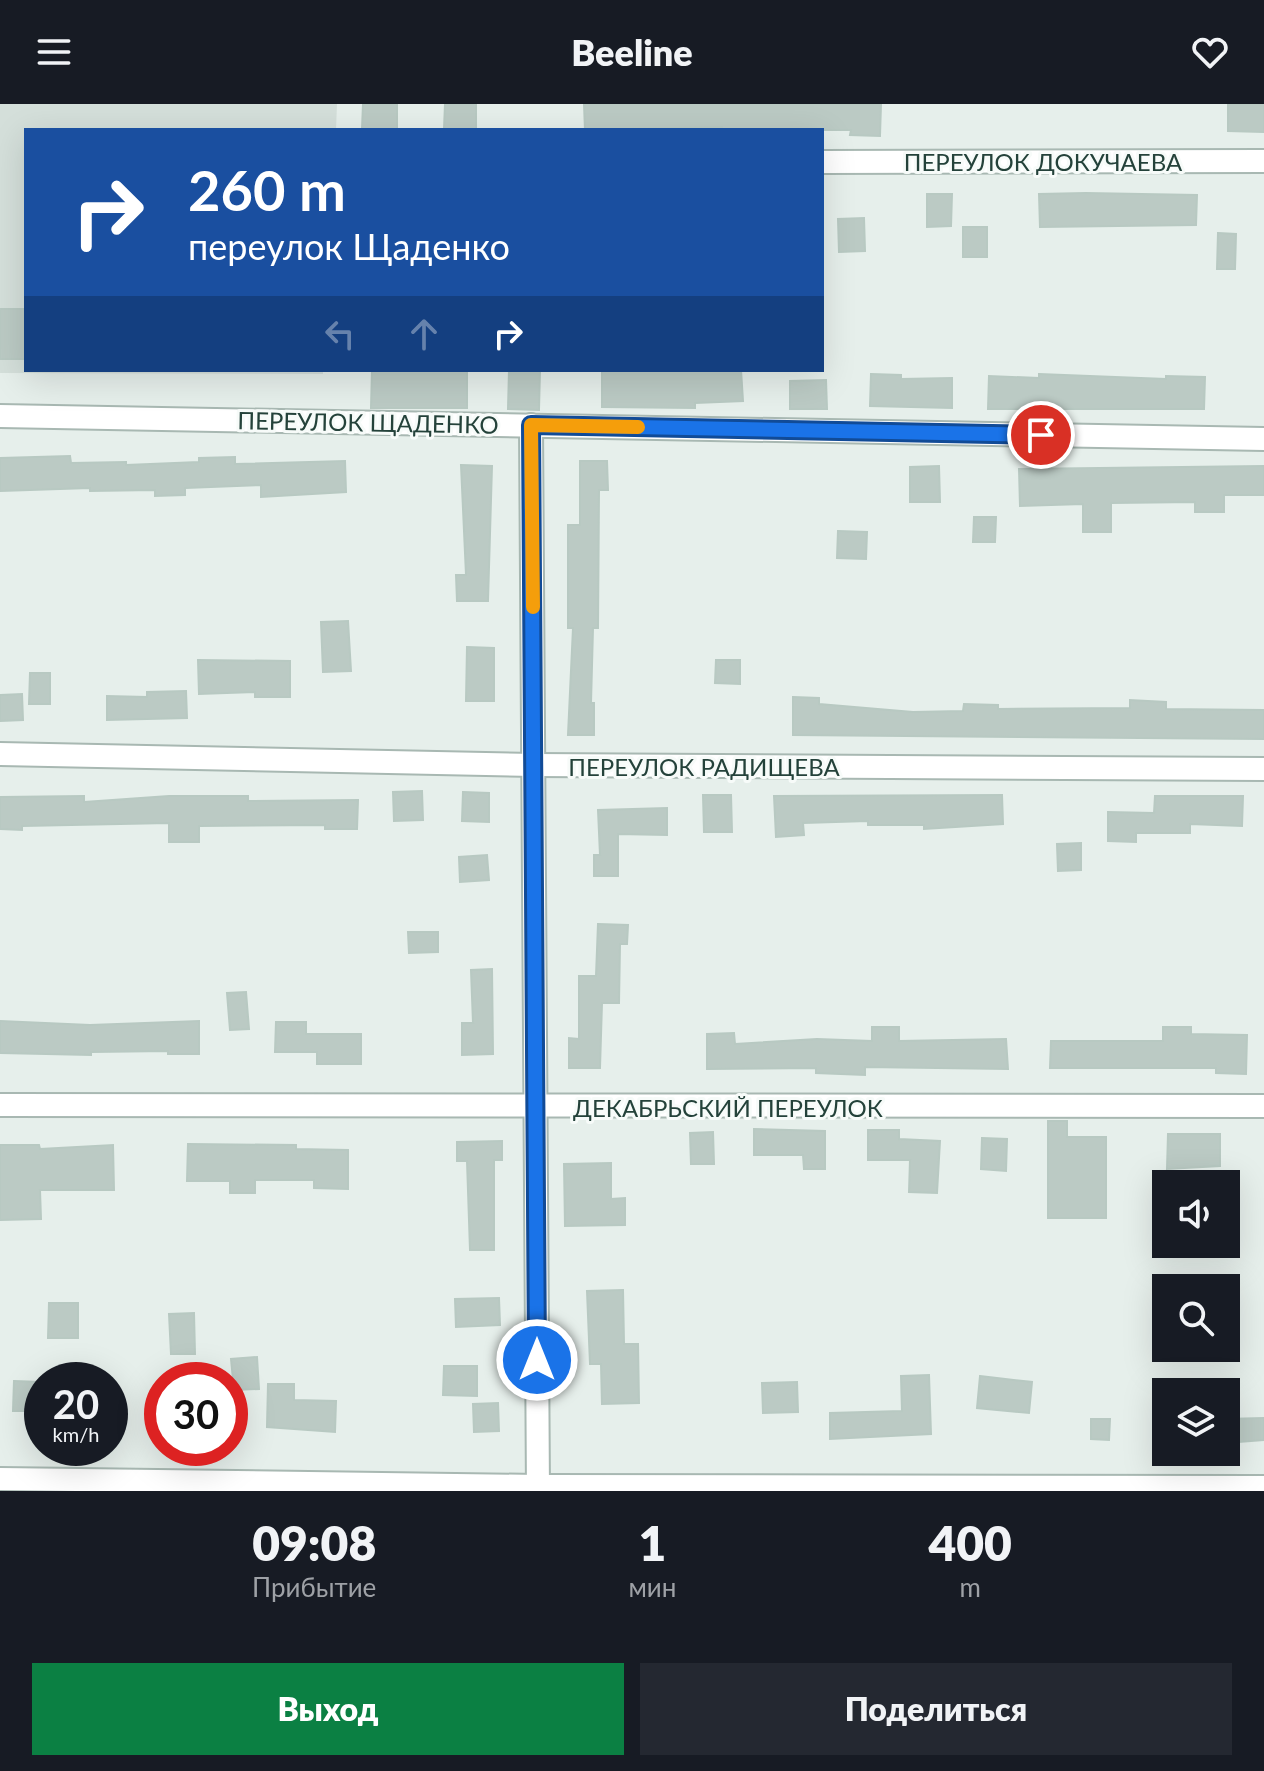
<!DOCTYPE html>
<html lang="ru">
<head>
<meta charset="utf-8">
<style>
	body { margin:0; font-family:Lato,sans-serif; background:#242831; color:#f1f3f6; height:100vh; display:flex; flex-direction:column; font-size:30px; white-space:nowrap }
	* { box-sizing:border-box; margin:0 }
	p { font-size:26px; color:#9ea1a6 }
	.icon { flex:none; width:44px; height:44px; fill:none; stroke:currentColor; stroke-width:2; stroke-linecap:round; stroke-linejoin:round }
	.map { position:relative; height:1387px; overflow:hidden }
	.panel { display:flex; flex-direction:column; background:#171b24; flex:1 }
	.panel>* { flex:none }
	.guide { position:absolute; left:24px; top:24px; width:800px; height:244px; border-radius:0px; box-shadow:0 8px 32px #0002; background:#1a4fa0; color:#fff; overflow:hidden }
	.tools { position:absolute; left:1152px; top:1066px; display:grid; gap:16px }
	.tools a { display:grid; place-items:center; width:88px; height:88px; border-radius:0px; background:#171b24; box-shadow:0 8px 32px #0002; font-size:40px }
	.speed { position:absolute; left:24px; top:1258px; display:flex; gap:16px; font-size:40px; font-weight:700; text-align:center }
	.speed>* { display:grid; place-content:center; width:104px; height:104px; border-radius:50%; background:#171b24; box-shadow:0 8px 32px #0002; line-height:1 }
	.speed small { font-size:20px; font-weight:400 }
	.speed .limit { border:12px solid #d22; background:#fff; color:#111 }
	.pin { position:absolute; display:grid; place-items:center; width:68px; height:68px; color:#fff; margin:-34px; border:4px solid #fff; border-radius:50%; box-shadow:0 2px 8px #0007 }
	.me { position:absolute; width:88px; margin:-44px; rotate:0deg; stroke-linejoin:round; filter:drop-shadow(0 0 6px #0008) }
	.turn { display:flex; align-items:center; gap:28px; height:168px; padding:0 32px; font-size:36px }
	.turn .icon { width:104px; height:104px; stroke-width:2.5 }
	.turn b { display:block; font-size:56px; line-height:68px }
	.lanes { display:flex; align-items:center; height:76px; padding:0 32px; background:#0003; justify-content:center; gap:40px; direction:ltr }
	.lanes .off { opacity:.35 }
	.eta { display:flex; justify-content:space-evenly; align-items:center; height:136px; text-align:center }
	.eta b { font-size:48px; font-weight:800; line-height:56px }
	.cta { display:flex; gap:16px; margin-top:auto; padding:16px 32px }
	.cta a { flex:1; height:92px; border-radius:0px; background:#0b8043; color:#fff; font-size:32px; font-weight:800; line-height:92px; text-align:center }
	.cta a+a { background:#242831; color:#f1f3f6 }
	header { display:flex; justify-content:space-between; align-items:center; height:104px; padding:0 32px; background:#171b24; font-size:36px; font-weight:800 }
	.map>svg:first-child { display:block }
	.built { fill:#d4dfda }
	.building { fill:#bbcac4; stroke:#b8c9c2; stroke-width:2 }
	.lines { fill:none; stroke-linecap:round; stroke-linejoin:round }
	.minor-casing { stroke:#a8b8b2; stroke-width:26 }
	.minor { stroke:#fff; stroke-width:22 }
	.route-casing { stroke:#114b97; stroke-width:20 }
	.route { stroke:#1a73e8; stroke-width:14 }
	.slow { stroke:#f59e0b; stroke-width:14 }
	.labels { text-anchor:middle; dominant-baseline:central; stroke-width:6; stroke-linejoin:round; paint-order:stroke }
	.street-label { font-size:24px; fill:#24423a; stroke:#f7fbf9 }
</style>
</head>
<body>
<header><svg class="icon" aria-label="menu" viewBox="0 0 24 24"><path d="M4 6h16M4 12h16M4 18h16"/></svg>Beeline<svg class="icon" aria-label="heart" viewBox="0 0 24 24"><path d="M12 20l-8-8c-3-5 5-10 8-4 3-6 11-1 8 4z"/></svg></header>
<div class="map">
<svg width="1264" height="1387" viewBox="0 0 1264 1387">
	<rect width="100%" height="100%" fill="#e6efeb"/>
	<polygon class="built" points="0,0 337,0 336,26 26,26 26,266 323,266 323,270 0,269"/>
	<g class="building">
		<polygon points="363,0 397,0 397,26 362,25"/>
		<polygon points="445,0 476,0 476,26 444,25"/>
		<polygon points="584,0 881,0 880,32 850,31 851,26 722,26 722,23 585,26"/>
		<polygon points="1228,0 1264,0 1264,28 1228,27"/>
		<polygon points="1086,89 1197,91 1196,121 1040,123 1039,90"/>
		<polygon points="927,90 952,90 951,122 927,123"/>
		<polygon points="864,114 865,147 839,148 838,115"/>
		<rect x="963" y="123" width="24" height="30"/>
		<polygon points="1218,129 1236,130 1235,165 1217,165"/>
		<rect x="0" y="205" width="26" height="50"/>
		<polygon points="372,266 467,266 467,304 371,304"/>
		<polygon points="509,266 540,266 539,306 508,305"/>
		<polygon points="602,266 741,266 743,297 695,299 695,304 602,303"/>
		<polygon points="871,270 901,271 901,275 952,274 952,304 870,302"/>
		<polygon points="1039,270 1166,275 1166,272 1205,273 1204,305 988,305 989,272 1039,274"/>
		<polygon points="826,276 827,305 790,305 790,277"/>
		<polygon points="70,352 71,359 126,358 126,361 199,358 199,354 235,353 235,360 345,357 346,388 261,393 261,381 185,384 185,391 155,392 155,386 90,387 90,384 0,387 0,354"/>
		<polygon points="580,357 607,357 608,386 599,386 598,524 593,524 591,599 594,599 594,631 568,631 573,524 568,524 568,421 580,421"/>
		<polygon points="461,361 492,362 488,497 457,497 456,471 466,471"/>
		<polygon points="939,362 940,398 910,398 910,363"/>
		<polygon points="1264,362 1264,391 1224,391 1224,408 1195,408 1195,398 1111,399 1111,428 1083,428 1083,400 1020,402 1019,365"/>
		<polygon points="974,413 996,413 995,438 973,438"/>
		<polygon points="838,427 867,428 866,455 837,454"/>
		<polygon points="348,517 351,567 323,568 321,518"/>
		<polygon points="467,543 494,544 494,597 466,597"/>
		<polygon points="198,556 290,557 290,593 255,593 255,588 199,590"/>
		<polygon points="716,556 740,556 740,580 715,579"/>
		<polygon points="30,569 50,569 50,600 29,600"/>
		<polygon points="186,587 187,614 107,616 107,592 147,593 147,588"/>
		<polygon points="22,590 23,616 0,617 0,591"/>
		<polygon points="793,593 819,594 819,600 913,608 963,607 964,600 998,601 998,605 1130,604 1130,596 1166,598 1166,605 1264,606 1264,635 793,631"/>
		<polygon points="422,687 423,716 394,717 393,688"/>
		<polygon points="463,688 489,689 489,718 462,717"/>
		<polygon points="703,691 731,691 732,728 704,728"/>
		<polygon points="1002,691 1003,720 924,725 924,721 868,721 868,717 803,719 804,731 776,733 774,692"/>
		<polygon points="84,692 84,698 169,692 248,692 248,697 358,696 357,725 325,725 325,721 199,722 199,738 169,738 169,719 22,722 22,726 0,725 0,693"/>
		<polygon points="1155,692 1243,692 1242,722 1190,720 1190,729 1136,729 1136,738 1108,737 1108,708 1154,709"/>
		<polygon points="667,704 667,731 618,730 618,772 594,772 594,751 600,751 598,706"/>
		<polygon points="1081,739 1081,766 1058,767 1057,740"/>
		<polygon points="487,751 489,776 460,778 459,753"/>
		<polygon points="598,820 628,821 627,840 620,840 619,899 602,899 600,964 569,964 569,934 579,935 579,872 596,872"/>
		<polygon points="408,828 438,828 438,848 409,849"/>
		<polygon points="492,865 493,950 462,951 462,919 473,919 471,866"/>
		<polygon points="246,888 249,925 230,926 227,889"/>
		<polygon points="0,917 90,921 199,917 199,950 168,950 168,947 91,948 91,951 0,949"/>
		<polygon points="276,918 306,918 306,930 361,930 361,960 317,960 317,948 275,948"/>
		<polygon points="872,923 899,923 899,937 1006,935 1008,965 865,963 865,971 816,969 816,964 707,965 707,930 734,929 735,940 817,935 872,937"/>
		<polygon points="1163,923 1191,923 1191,930 1247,931 1246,970 1216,969 1216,964 1050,964 1051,937 1163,937"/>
		<polygon points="1048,1017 1067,1017 1067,1033 1106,1033 1106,1114 1048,1114"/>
		<polygon points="754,1025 825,1027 825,1065 804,1065 803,1051 754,1051"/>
		<polygon points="868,1026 899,1026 899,1035 940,1037 937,1089 909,1088 910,1056 868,1056"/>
		<polygon points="713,1028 714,1060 691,1060 690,1029"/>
		<polygon points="1168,1030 1220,1030 1220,1062 1167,1065"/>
		<polygon points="982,1034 1007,1035 1006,1067 981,1065"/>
		<polygon points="502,1037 502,1056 494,1056 494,1146 470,1146 467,1057 457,1057 457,1038"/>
		<polygon points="188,1040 296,1041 296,1045 348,1046 348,1085 314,1084 314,1076 255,1076 255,1089 230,1089 230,1077 187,1077"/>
		<polygon points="0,1041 39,1041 40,1045 113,1041 114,1086 40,1086 41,1115 0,1116"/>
		<polygon points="611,1059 611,1095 625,1094 625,1121 565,1122 564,1060"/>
		<polygon points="623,1186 624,1240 638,1240 639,1299 602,1300 601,1260 590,1260 587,1187"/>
		<polygon points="499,1194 500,1221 456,1223 455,1195"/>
		<polygon points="49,1199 78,1199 78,1234 48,1234"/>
		<polygon points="194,1209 195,1250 171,1250 169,1210"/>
		<polygon points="257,1253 259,1285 234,1286 231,1255"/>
		<polygon points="444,1262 477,1262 477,1292 443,1291"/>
		<polygon points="929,1271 931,1330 830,1335 830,1309 902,1307 901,1272"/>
		<polygon points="980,1272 1032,1278 1029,1309 977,1304"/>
		<polygon points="14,1277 40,1278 39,1307 13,1307"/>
		<polygon points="797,1278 798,1308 763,1309 762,1279"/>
		<polygon points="268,1280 294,1280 294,1296 336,1297 335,1328 267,1323"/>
		<polygon points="498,1299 499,1327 474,1328 473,1300"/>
		<polygon points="1264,1314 1264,1336 1226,1339 1226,1315"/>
		<polygon points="1091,1315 1110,1315 1109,1336 1091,1335"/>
	</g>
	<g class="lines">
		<g class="minor-casing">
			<g id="minor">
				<polyline points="822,58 1264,57"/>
				<polyline points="0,312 1264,335"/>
				<polyline points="531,321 538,1387"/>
				<polyline points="0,650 534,661 1264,665"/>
				<polyline points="0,1001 1264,1002"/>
				<polyline points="0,1375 538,1382 1264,1383"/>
			</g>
		</g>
		<use href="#minor" class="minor"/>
	</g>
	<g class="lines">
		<g class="route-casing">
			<polyline id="route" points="537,1256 531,321 1041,331"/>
		</g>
		<use href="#route" class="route"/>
		<polyline class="slow" points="533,503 531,321 638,323"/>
	</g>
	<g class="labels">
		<g class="street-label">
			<text x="1043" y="57">ПЕРЕУЛОК ДОКУЧАЕВА</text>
			<text transform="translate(368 318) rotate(1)">ПЕРЕУЛОК ЩАДЕНКО</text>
			<text x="704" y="662">ПЕРЕУЛОК РАДИЩЕВА</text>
			<text x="728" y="1003">ДЕКАБРЬСКИЙ ПЕРЕУЛОК</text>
		</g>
	</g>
</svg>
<div class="tools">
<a><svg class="icon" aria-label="sound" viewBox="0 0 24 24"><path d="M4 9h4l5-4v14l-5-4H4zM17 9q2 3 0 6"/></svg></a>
<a><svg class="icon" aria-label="search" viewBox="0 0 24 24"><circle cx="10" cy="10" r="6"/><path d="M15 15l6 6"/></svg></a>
<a><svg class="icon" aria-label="layers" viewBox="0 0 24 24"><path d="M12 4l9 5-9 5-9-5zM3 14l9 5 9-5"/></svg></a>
</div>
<div class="speed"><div>20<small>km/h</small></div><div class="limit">30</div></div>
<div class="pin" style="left:1041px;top:331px;background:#d93025"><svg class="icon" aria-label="arrive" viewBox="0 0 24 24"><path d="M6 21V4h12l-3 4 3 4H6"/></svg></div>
<svg class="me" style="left:537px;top:1256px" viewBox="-20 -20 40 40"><circle r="17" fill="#1a73e8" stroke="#fff" stroke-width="3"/><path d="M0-11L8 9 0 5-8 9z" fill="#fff"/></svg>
<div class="guide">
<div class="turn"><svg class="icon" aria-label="right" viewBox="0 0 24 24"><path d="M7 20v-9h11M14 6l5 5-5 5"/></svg><div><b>260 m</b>переулок Щаденко</div></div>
<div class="lanes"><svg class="icon off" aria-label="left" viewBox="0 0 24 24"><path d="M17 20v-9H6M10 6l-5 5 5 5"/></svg><svg class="icon off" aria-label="ahead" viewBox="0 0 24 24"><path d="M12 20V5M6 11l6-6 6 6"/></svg><svg class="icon" aria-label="right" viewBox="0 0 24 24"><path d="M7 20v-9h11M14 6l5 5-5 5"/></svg></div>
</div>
</div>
<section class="panel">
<div class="eta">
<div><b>09:08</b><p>Прибытие</p></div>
<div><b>1</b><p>мин</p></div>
<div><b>400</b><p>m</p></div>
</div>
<div class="cta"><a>Выход</a><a>Поделиться</a></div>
</section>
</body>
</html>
